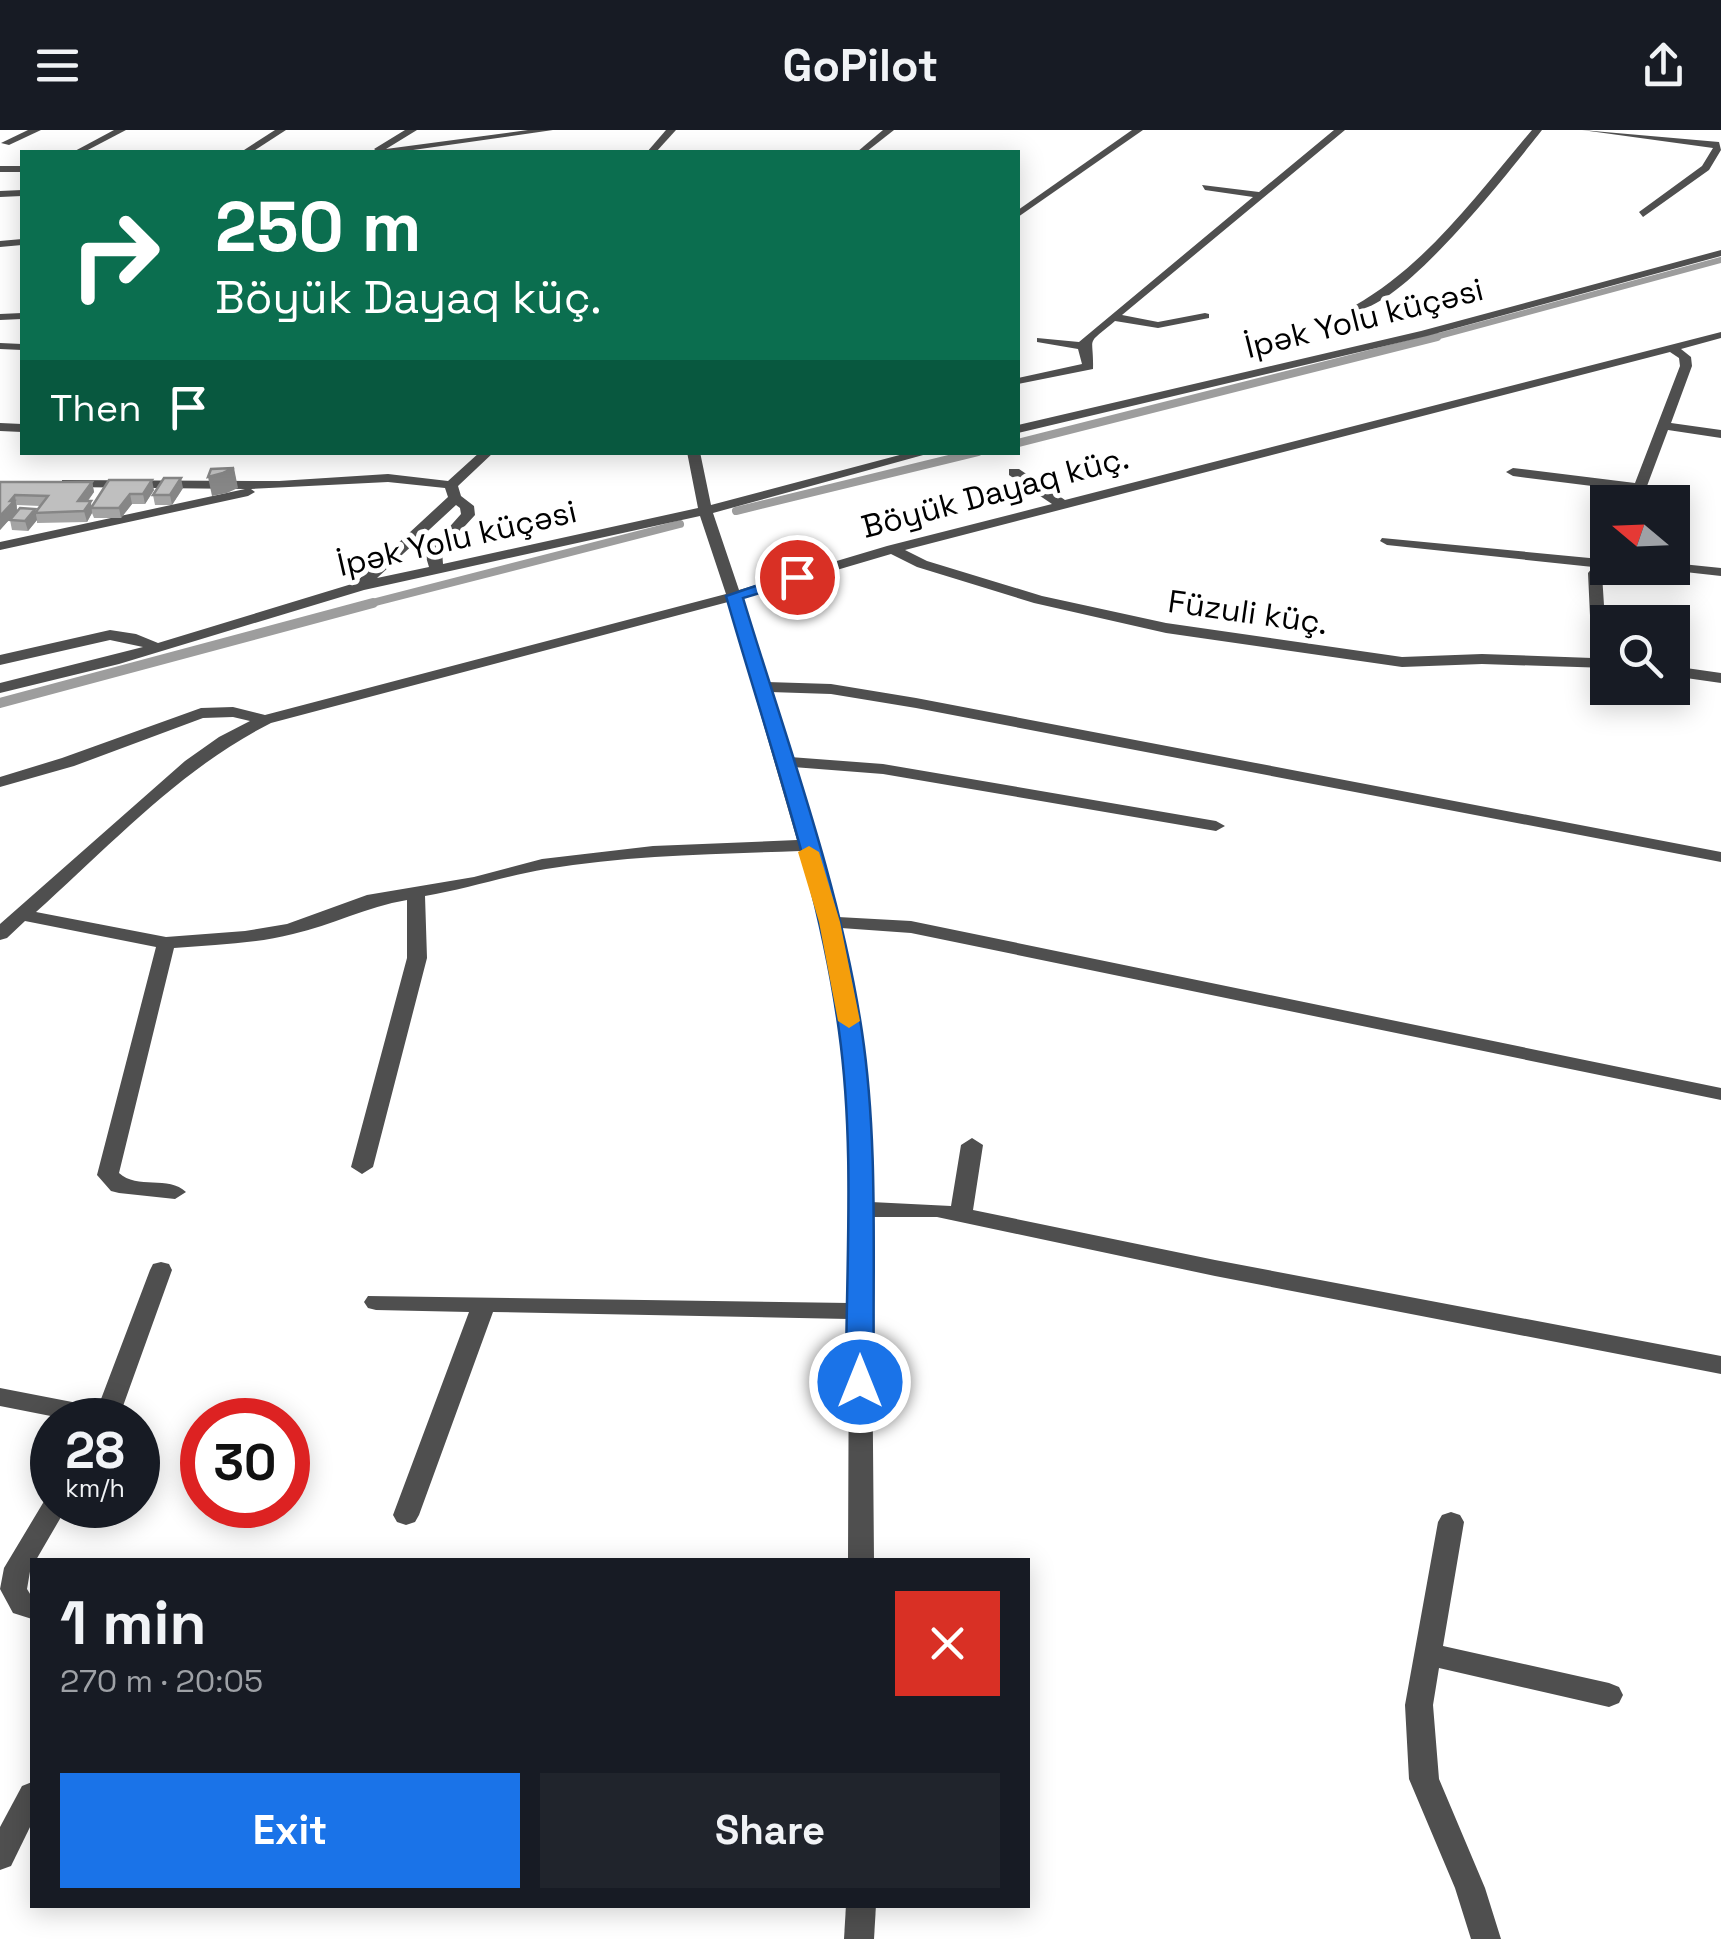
<!DOCTYPE html>
<html lang="en">
<head>
<meta charset="utf-8">
<style>
	body { margin:0; font-family:"Space Grotesk",sans-serif; background:#20242c; color:#f1f3f6; height:100vh; display:flex; flex-direction:column; font-size:38px; white-space:nowrap }
	* { box-sizing:border-box; margin:0 }
	p { font-size:32px; color:#9ea1a6 }
	.icon { flex:none; width:55px; height:55px; fill:none; stroke:currentColor; stroke-width:2; stroke-linecap:round; stroke-linejoin:round }
	.map { position:relative; flex:1; overflow:hidden }
	.panel { position:absolute; left:30px; top:1428px; width:1000px; height:350px; display:flex; flex-direction:column; background:#171b24; border-radius:0px; box-shadow:0 5px 25px #0003 }
	.panel>* { flex:none }
	.hud { position:absolute; left:20px; top:20px; width:1000px; height:305px; border-radius:0px; box-shadow:0 5px 25px #0003; background:#0b6e4f; color:#fff; overflow:hidden }
	.needle { width:65px; rotate:289deg }
	.buttons { position:absolute; left:1590px; top:355px; display:grid; gap:20px }
	.buttons a { display:grid; place-items:center; width:100px; height:100px; border-radius:0px; background:#171b24; box-shadow:0 5px 25px #0003; font-size:50px }
	.speed { position:absolute; left:30px; top:1268px; display:flex; gap:20px; font-size:50px; font-weight:700; text-align:center }
	.speed>* { display:grid; place-content:center; width:130px; height:130px; border-radius:50%; background:#171b24; box-shadow:0 5px 25px #0003; line-height:1 }
	.speed small { font-size:25px; font-weight:400 }
	.speed .limit { border:15px solid #d22; background:#fff; color:#111 }
	.pin { position:absolute; display:grid; place-items:center; width:85px; height:85px; color:#fff; margin:-42px; border:5px solid #fff; border-radius:50%; box-shadow:0 2px 10px #0007 }
	.me { position:absolute; width:110px; margin:-55px; rotate:0deg; stroke-linejoin:round; filter:drop-shadow(0 0 8px #0008) }
	.turn { display:flex; align-items:center; gap:35px; height:210px; padding:0 30px; font-size:45px }
	.turn .icon { width:130px; height:130px; stroke-width:2.5 }
	.turn b { display:block; font-size:70px; line-height:85px }
	.then { display:flex; align-items:center; height:95px; padding:0 30px; background:#0003; gap:20px; font-size:38px }
	.round { display:grid; place-items:center; flex:none; width:105px; height:105px; border-radius:0px; background:#20242c }
	.headline { display:flex; align-items:center; justify-content:space-between; height:170px; padding:0 30px }
	h1 { font-size:60px; font-weight:700; line-height:75px }
	.primary-button { display:flex; gap:20px; margin-top:auto; padding:20px 30px }
	.primary-button a { flex:1; height:115px; border-radius:0px; background:#1a73e8; color:#fff; font-size:40px; font-weight:700; line-height:115px; text-align:center }
	.primary-button a+a { background:#20242c; color:#f1f3f6 }
	header { display:flex; justify-content:space-between; align-items:center; height:130px; padding:0 30px; background:#171b24; font-size:45px; font-weight:700 }
	.map>svg:first-child { display:block }
	.lines { fill:none; stroke-linecap:round; stroke-linejoin:round }
	.stream-far2 { stroke:#9d9d9d; stroke-width:6 }
	.stream-far1 { stroke:#9d9d9d; stroke-width:8 }
	.stream { stroke:#9d9d9d; stroke-width:10 }
	.minor { fill:#4f4f4f; fill-rule:evenodd }
	.wall { fill:#a4a4a4 }
	.shaded-wall { fill:#868686 }
	.building { fill:#bfbfbf; stroke:#868686; stroke-width:2.5 }
	.route { fill:#1a73e8; stroke:#114b97; stroke-width:2.5 }
	.slow { fill:#f59e0b }
	.labels { text-anchor:middle; dominant-baseline:central; stroke-width:10; stroke-linejoin:round; paint-order:stroke }
	.far-street-label { font-size:32px; fill:#000; stroke:#fff }
</style>
</head>
<body>
<header><svg class="icon" aria-label="menu" viewBox="0 0 24 24"><path d="M4 6h16M4 12h16M4 18h16"/></svg>GoPilot<svg class="icon" aria-label="share" viewBox="0 0 24 24"><path d="M12 15V3M7 8l5-5 5 5M5 13v7h14v-7"/></svg></header>
<div class="map">
<svg width="1721" height="1809" viewBox="0 0 1721 1809">
	<rect width="100%" height="100%" fill="#fff"/>
	<g class="lines">
		<polyline class="stream-far2" points="1428,209 1721,130"/>
		<g class="stream-far1">
			<polyline points="1018,313 1437,207"/>
			<polyline points="736,381 978,322"/>
			<polyline points="364,475 680,394"/>
		</g>
		<polyline class="stream" points="0,573 373,473"/>
		<g class="minor">
			<polygon points="28,0 41,0 9,15 1,13"/>
			<polygon points="114,0 126,0 84,22 73,22"/>
			<polygon points="275,0 286,0 252,22 241,22"/>
			<polygon points="405,0 417,0 386,19 528,0 553,0 399,22 378,22 374,19"/>
			<polygon points="666,0 676,0 656,22 647,22"/>
			<polygon points="883,0 894,0 866,22 857,22"/>
			<polygon points="1132,0 1143,0 1018,87 1018,80"/>
			<path d="M1334 0H1345L1122 185 1158 192 1205 183 1209 184V188L1158 198 1115 191C1084 217 1094 204 1093 239L1018 254V248L1082 234 1078 219 1037 212V208L1079 212 1253 67 1205 60 1202 55 1259 62Z"/>
			<path d="M1532 0H1542C1511 39 1401 181 1354 180V176C1428 134 1478 63 1532 0Z"/>
			<polygon points="1582,0 1719,12 1721,20 1709,40 1643,87 1639,82 1702,36 1713,18"/>
			<rect x="0" y="36" width="22" height="6"/>
			<polygon points="22,60 22,66 0,67 0,61"/>
			<polygon points="22,109 22,115 0,117 0,111"/>
			<polygon points="1721,120 1721,126 1427,206 1018,303 1018,295 1421,201"/>
			<polygon points="22,183 22,189 0,190 0,184"/>
			<path d="M1721 202V208L1681 219 1691 227 1692 236 1671 293 1721 300V308L1668 300 1641 372H1629L1632 361 1513 346 1506 342 1513 338 1635 353 1680 236 1679 228 1670 222 905 420 927 431 1042 466 1166 493 1402 527 1482 524 1592 528 1588 443 1593 437 1387 415 1380 411 1382 408 1600 429 1608 424V437L1602 444 1608 538 1482 534 1402 537 1166 503 1034 473 917 437 891 424 742 468 767 552 831 554 916 568 1721 722V732L916 578 831 564 770 562 790 627 883 634 1216 691 1225 696 1216 701 883 644 793 637 838 787 911 791 1721 958V970L911 803 841 798 867 953 871 1072 951 1076 961 1015 972 1008 983 1015 973 1080 1215 1130 1721 1226V1244L1215 1146 937 1087H871L874 1430H848L849 1189 493 1182 419 1385 415 1392 406 1395 397 1392 393 1385 469 1182 376 1180 368 1178 364 1172 368 1166 849 1173 847 953 821 792 800 721C715 724 630 725 546 739 505 746 466 759 425 766L427 828 373 1037 362 1044 351 1037 407 828V770C366 777 332 795 293 804 254 814 214 815 174 818L119 1043C137 1060 169 1045 186 1062L175 1069 119 1063 111 1061 97 1045 156 817 25 791 7 808 0 810V794L185 631 219 607 250 591 233 587 203 588 74 636 0 657V647L62 628 201 578 233 577 265 585 726 464 700 386 364 460 119 534 0 563V553L143 517 110 510 0 535V525L110 500 136 504 158 513 355 453 448 367 445 358 388 352 251 359 255 362 248 366 0 420V412L245 359 67 357 62 356V350L279 351 388 344 448 351 480 322H494L458 356 461 366 474 376 475 385 442 421 443 434 698 378 687 322H700L711 375 911 322H934L713 383 739 460 887 416 1052 374 1009 345V339H1019L1065 370ZM456 375 460 378 461 384 429 420 426 427 429 437 377 448ZM728 472 797 710 653 716 542 729 474 747 367 765 287 794 245 801 166 807 36 782C110 716 181 638 271 593Z"/>
			<polygon points="0,213 22,214 22,220 0,219"/>
			<polygon points="0,293 22,294 22,302 0,301"/>
			<polygon points="1672,433 1721,438 1721,446 1667,440 1665,438 1672,438"/>
			<polygon points="1672,536 1721,543 1721,553 1672,546"/>
			<polygon points="161,1132 169,1134 172,1140 118,1290 71,1290 0,1276 0,1258 98,1277 150,1140 153,1134"/>
			<polygon points="52,1366 52,1375 68,1375 36,1430 32,1430 27,1459 32,1467 32,1489 13,1483 0,1459 4,1438 46,1368"/>
			<polygon points="1451,1382 1460,1385 1464,1392 1443,1516 1609,1553 1619,1557 1623,1565 1619,1573 1609,1577 1439,1538 1433,1575 1439,1649 1485,1758 1501,1809 1471,1809 1455,1758 1409,1649 1405,1575 1438,1392 1442,1385"/>
			<polygon points="32,1652 32,1693 11,1736 0,1740 0,1697 22,1656"/>
			<polygon points="846,1775 876,1775 874,1809 844,1809"/>
		</g>
	</g>
	<g class="wall">
		<polygon points="109,350 154,360 145,374 132,374 121,388 94,388 92,383 87,392 37,393 37,390 28,401 12,400 10,390 35,379 36,381 40,376 17,375 17,381 0,400 0,352 92,352 94,362 88,371 92,376"/>
		<polygon points="183,358 172,375 155,375 153,365"/>
	</g>
	<g class="shaded-wall">
		<polygon points="234,338 238,358 227,363 212,366 208,347"/>
		<polygon points="181,348 183,358 172,375 170,365"/>
		<polygon points="152,350 154,360 145,374 143,364"/>
		<polygon points="92,352 94,362 80,381 78,371"/>
		<polygon points="130,364 132,374 121,388 119,378"/>
		<polygon points="15,365 17,381 0,400 0,386"/>
		<polygon points="91,371 92,383 87,392 84,381"/>
		<polygon points="35,379 37,390 28,401 25,391"/>
	</g>
	<g class="building">
		<polygon points="234,338 223,343 208,347 211,339"/>
		<polygon points="164,348 181,348 170,365 153,365"/>
		<polygon points="109,350 152,350 143,364 130,364 119,378 91,378"/>
		<polygon points="0,352 92,352 78,371 91,371 84,381 35,383 48,366 15,365 10,371 14,371 0,386"/>
		<polygon points="20,378 35,379 25,391 10,390"/>
	</g>
	<path class="route" d="M797 442 803 444V450L743 468C786 610 840 754 862 902 879 1016 872 1136 874 1252L870 1259H851L846 1252C846 1136 855 1016 839 901 819 753 767 609 726 466Z"/>
	<polygon class="slow" points="809,716 819,722 840,792 860,891 849,898 838,891 819,792 798,722"/>
	<g class="labels">
		<g class="far-street-label">
			<text transform="translate(1364 188) rotate(-14)">İpək Yolu küçəsi</text>
			<text transform="translate(995 362) rotate(-15)">Böyük Dayaq küç.</text>
			<text transform="translate(457 408) rotate(-13)">İpək Yolu küçəsi</text>
			<text transform="translate(1248 482) rotate(8)">Füzuli küç.</text>
		</g>
	</g>
</svg>
<div class="buttons">
<a><svg class="needle" viewBox="-14 -14 28 28"><path d="M0-13l5 13h-10z" fill="#e53935"/><path d="M0 13l5-13h-10z" fill="#9ea1a6"/></svg></a>
<a><svg class="icon" aria-label="search" viewBox="0 0 24 24"><circle cx="10" cy="10" r="6"/><path d="M15 15l6 6"/></svg></a>
</div>
<div class="speed"><div>28<small>km/h</small></div><div class="limit">30</div></div>
<div class="pin" style="left:797px;top:447px;background:#d93025"><svg class="icon" aria-label="arrive" viewBox="0 0 24 24"><path d="M6 21V4h12l-3 4 3 4H6"/></svg></div>
<svg class="me" style="left:860px;top:1252px" viewBox="-20 -20 40 40"><circle r="17" fill="#1a73e8" stroke="#fff" stroke-width="3"/><path d="M0-11L8 9 0 5-8 9z" fill="#fff"/></svg>
<div class="hud">
<div class="turn"><svg class="icon" aria-label="right" viewBox="0 0 24 24"><path d="M7 20v-9h11M14 6l5 5-5 5"/></svg><div><b>250 m</b>Böyük Dayaq küç.</div></div>
<div class="then">Then<svg class="icon" aria-label="arrive" viewBox="0 0 24 24"><path d="M6 21V4h12l-3 4 3 4H6"/></svg></div>
</div>
<section class="panel">
<div class="headline"><div><h1>1 min</h1><p>270 m · 20:05</p></div><a class="round" style="background:#d93025;color:#fff"><svg class="icon" aria-label="close" viewBox="0 0 24 24"><path d="M6 6l12 12M18 6L6 18"/></svg></a></div>
<div class="primary-button"><a>Exit</a><a>Share</a></div>
</section>
</div>
</body>
</html>
